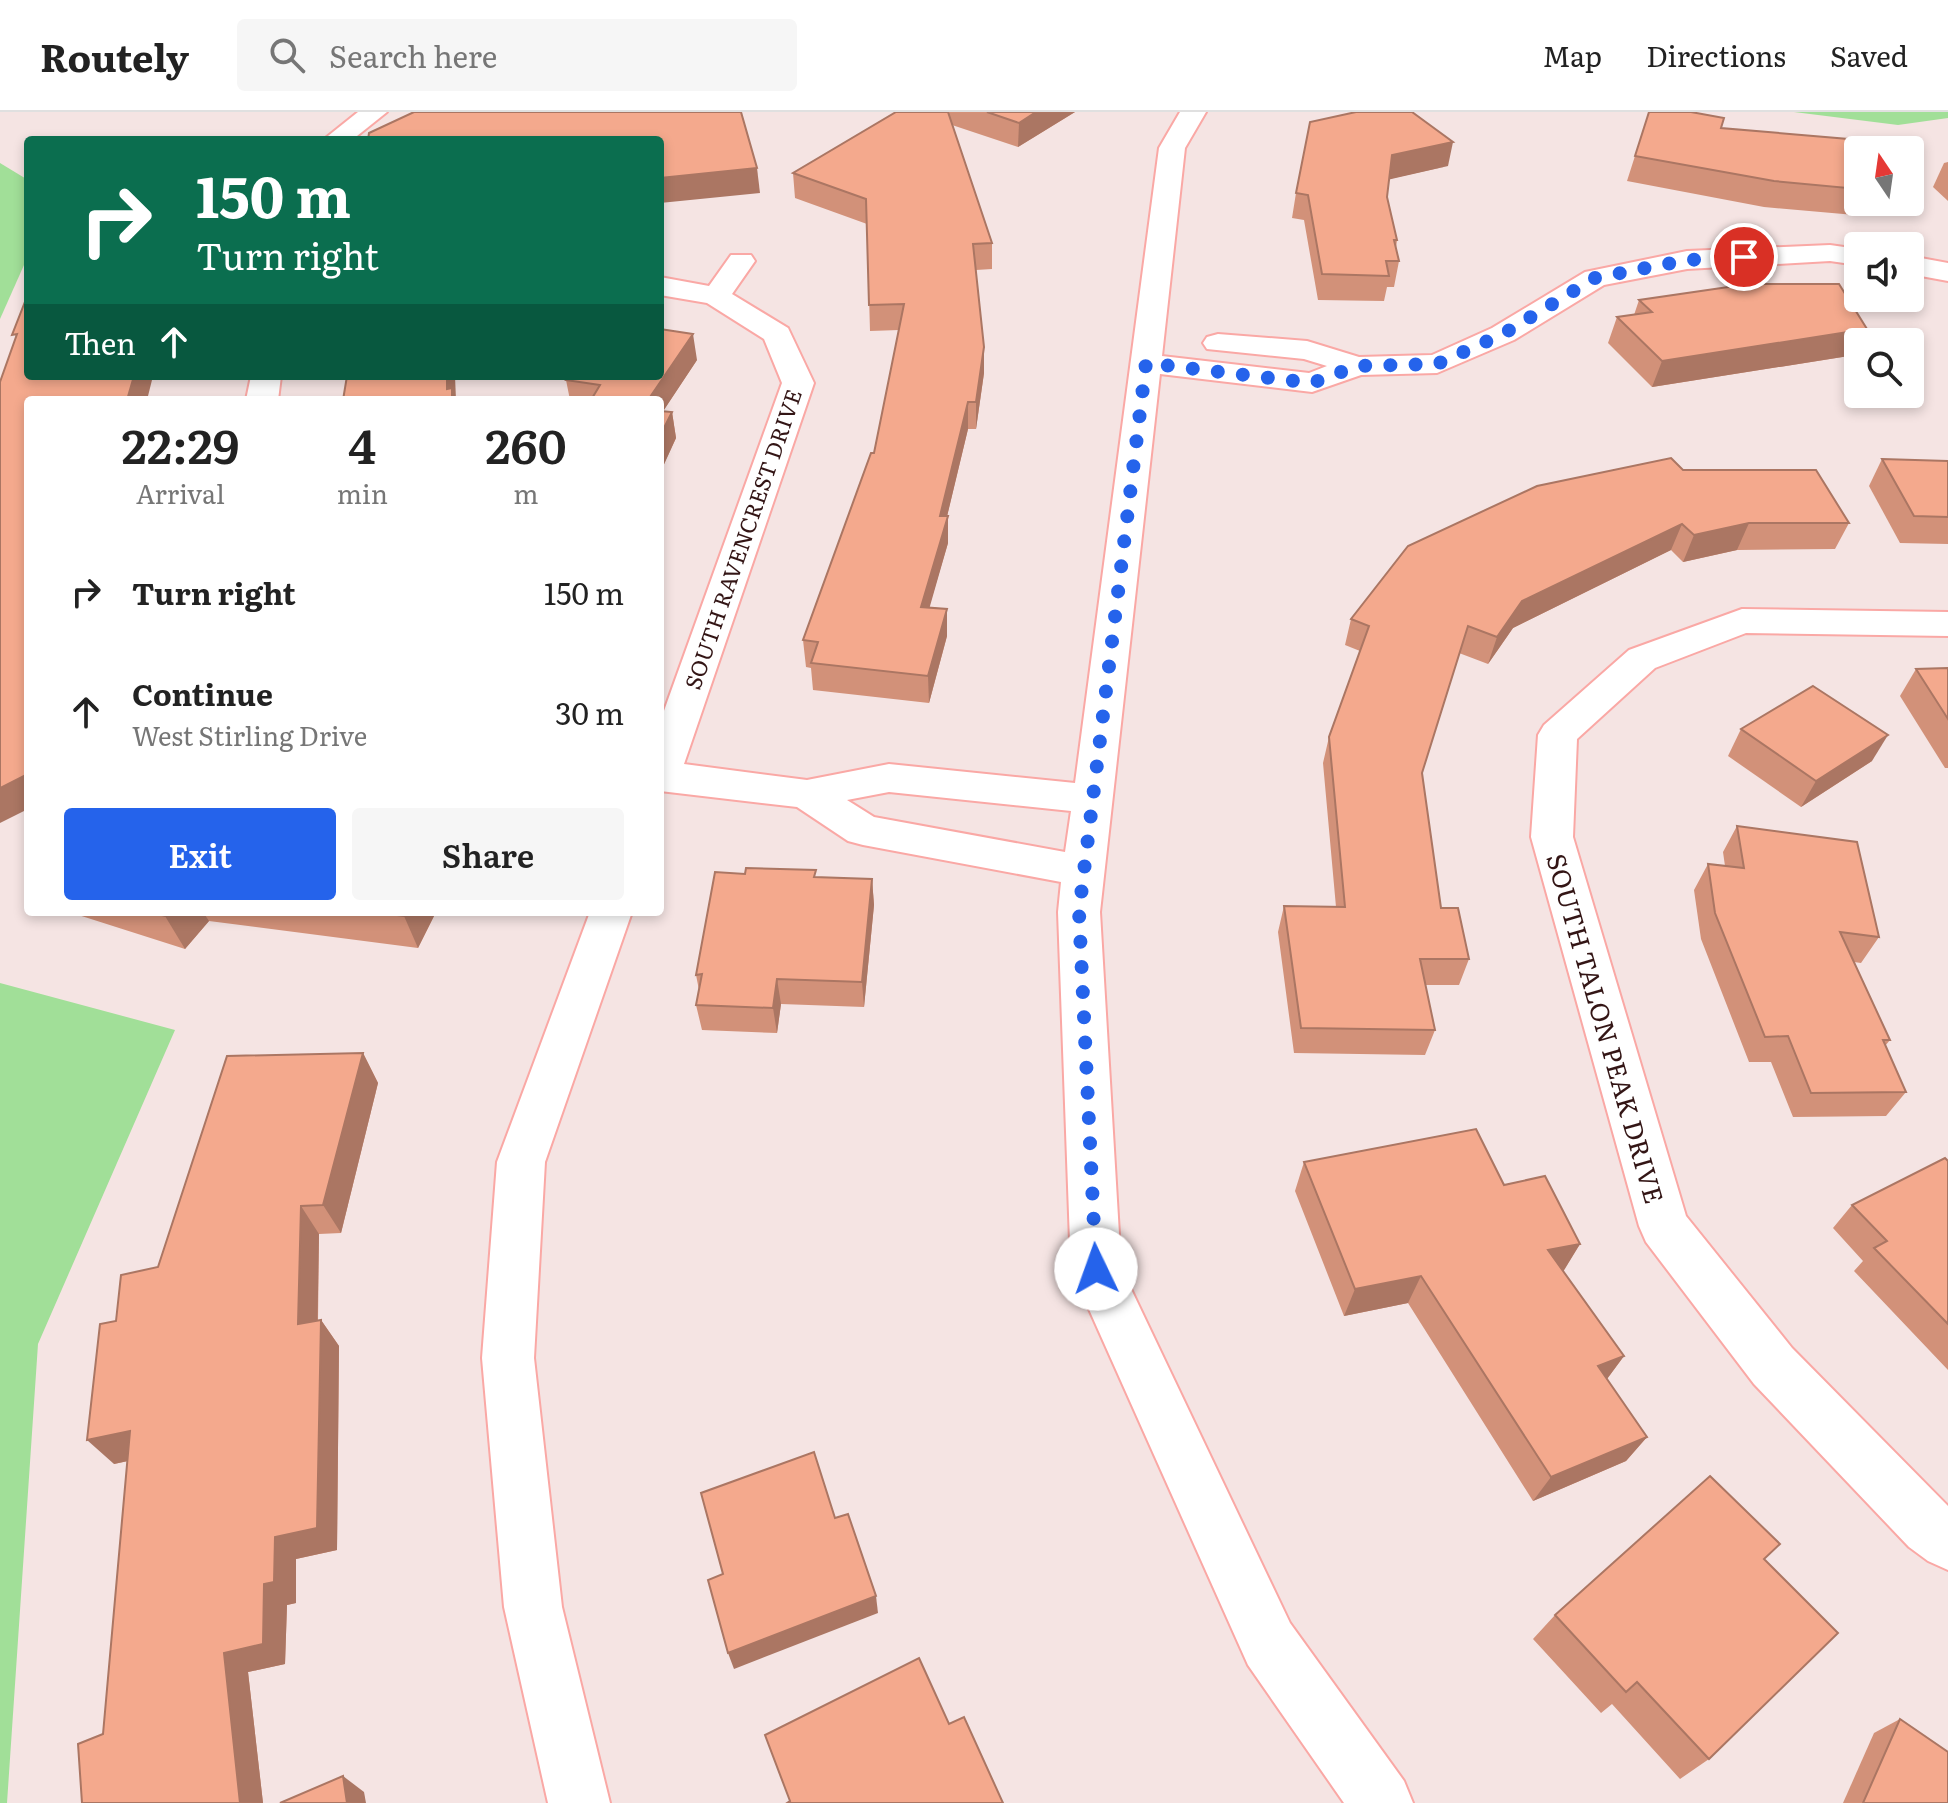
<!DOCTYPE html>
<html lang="en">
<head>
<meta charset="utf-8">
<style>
	body { margin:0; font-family:Literata,serif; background:#f6f6f6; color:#222; height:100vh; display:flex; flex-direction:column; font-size:30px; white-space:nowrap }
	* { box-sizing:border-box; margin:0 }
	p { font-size:26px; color:#767676 }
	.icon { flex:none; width:44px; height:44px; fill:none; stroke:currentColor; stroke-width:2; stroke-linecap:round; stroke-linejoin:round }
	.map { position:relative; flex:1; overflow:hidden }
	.panel { position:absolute; left:24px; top:284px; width:640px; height:520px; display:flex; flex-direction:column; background:#fff; border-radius:8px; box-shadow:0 4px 12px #0003 }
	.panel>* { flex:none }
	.banner { position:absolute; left:24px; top:24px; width:640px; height:244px; border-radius:8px; box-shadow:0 4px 12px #0003; background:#0b6e4f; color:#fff; overflow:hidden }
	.needle { width:52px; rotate:347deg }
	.buttons { position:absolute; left:1844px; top:24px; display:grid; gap:16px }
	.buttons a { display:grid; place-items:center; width:80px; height:80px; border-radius:8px; background:#fff; box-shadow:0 4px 12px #0003; font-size:40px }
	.pin { position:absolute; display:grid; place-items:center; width:68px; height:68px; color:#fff; margin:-34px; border:4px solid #fff; border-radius:50%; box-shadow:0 2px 8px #0007 }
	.me { position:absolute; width:88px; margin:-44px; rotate:357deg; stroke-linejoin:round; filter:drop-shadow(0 0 6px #0008) }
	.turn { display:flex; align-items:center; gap:28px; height:168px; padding:0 40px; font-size:36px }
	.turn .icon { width:104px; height:104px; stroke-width:2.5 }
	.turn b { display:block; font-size:56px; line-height:68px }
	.then { display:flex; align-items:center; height:76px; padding:0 40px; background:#0003; gap:16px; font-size:30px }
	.eta { display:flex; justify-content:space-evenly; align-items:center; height:136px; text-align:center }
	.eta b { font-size:48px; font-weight:600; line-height:56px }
	.cta { display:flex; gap:16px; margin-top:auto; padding:16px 40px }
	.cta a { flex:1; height:92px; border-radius:8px; background:#2563eb; color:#fff; font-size:32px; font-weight:600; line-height:92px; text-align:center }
	.cta a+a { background:#f6f6f6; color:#222 }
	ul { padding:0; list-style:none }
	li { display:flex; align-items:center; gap:24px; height:120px; padding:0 40px }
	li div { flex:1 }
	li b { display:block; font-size:30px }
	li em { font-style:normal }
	header { display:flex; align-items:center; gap:48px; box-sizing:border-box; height:112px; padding:0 40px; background:#fff; border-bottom:2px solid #e0e0e0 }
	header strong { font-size:38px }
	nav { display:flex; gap:44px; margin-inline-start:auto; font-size:28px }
	.search { width:560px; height:72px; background:#f6f6f6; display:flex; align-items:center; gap:20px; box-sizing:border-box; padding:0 28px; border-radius:8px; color:#767676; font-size:30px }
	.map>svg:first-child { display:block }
	.green { fill:#a1df98 }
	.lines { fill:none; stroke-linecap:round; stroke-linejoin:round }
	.street-casing { stroke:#faa8a5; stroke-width:4 }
	.street { fill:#fff; fill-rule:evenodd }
	.wall { fill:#d29179 }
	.shaded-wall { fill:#ab7663 }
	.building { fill:#f4a98d; stroke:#ab7663; stroke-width:2 }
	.route { stroke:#2563eb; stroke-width:14; stroke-dasharray:0 25.2 }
	.labels { text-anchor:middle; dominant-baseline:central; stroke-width:8; stroke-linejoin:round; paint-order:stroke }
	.far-street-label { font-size:22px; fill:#331515; stroke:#fff }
	.street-label { font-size:26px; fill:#331515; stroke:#fff }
</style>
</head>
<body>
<header>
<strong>Routely</strong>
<div class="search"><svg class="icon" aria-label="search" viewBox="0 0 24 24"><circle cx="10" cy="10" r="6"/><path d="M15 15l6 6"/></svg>Search here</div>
<nav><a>Map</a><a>Directions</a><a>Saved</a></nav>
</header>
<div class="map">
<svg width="1948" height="1691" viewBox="0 0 1948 1691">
	<rect width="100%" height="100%" fill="#f5e4e3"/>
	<g class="green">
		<polygon points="1794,0 1948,0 1948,6 1898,13"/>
		<polygon points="0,51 28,68 28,144 0,207"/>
		<polygon points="0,871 175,918 38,1232 7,1691 0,1691"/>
	</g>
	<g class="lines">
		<g class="street-casing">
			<g id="street">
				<polygon points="358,0 387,0 352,28 323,28"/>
				<path d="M1180 0H1206L1185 36 1162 244 1309 261 1327 254 1304 247 1207 237 1203 231 1207 225 1218 222 1307 229 1359 245 1432 243 1492 216 1585 160 1687 139 1830 133 1858 137V153L1830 149 1687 157 1604 173 1514 228 1437 261 1361 263 1312 280 1160 262 1100 800 1121 1156 1290 1511 1404 1669 1413 1691H1344L1248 1553 1071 1157 1058 800 1061 770 863 733 848 729 797 695 660 679V610L782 271 764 227 707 191 660 183V165L709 174 731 143H751L755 149 732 182 788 216 814 271 684 652 807 668 889 652 1075 671 1159 36ZM889 680 1071 699 1065 740 874 705 847 688Z"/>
				<polygon points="1910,144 1948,151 1948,169 1910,162"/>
				<polygon points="251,264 281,264 278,288 246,288"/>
				<polygon points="1742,497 1948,500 1948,524 1746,521 1655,556 1577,627 1573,725 1686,1104 1792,1236 1948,1394 1948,1458 1928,1449 1909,1435 1754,1272 1646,1130 1639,1114 1531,725 1538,623 1544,613 1629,538"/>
				<polygon points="590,800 632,800 545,1050 534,1246 562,1495 610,1691 548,1691 504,1495 482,1246 497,1050"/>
			</g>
		</g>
		<use href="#street" class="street"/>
	</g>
	<g class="wall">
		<polygon points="896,0 1075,0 1018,35 952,13 992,131 992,157 976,158 984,261 976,317 968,317 947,404 948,431 929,495 947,497 947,524 929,591 813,578 811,556 806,555 803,528 874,341 899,218 870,219 867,112 795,86 793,61"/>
		<polygon points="1649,0 1721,16 1858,38 1858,90 1872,90 1866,104 1764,95 1627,69"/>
		<polygon points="1948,50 1948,89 1933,75 1944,51"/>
		<polygon points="1448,54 1389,67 1387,85 1397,128 1396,136 1399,149 1394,175 1387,175 1384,189 1318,188 1304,108 1292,106 1296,81"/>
		<polygon points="1639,188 1855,243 1652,275 1608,231 1617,205 1634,203"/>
		<polygon points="697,248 663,299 672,300 676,326 660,361 660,288 570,288 566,268"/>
		<polygon points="1882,347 1948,349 1948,432 1900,431 1869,374"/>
		<polygon points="1683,358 1849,411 1835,437 1737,438 1683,450 1671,438 1513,516 1488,552 1459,541 1422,662 1441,796 1469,847 1459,873 1425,873 1435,918 1425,943 1294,941 1278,820 1284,794 1336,795 1323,651 1329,625 1360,539 1345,533 1351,507"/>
		<polygon points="1948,556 1948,656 1945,656 1900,584 1916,557"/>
		<polygon points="1741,617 1872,649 1801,695 1728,644"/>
		<polygon points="1737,714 1879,825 1861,851 1854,850 1890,928 1885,934 1906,980 1886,1004 1793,1005 1771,950 1749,950 1701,827 1694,778 1708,752 1725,754 1723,740"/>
		<polygon points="817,765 872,767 874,793 864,895 781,892 777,921 702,918 696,893 699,878 696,863"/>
		<polygon points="69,800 436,800 418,836 209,809 185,837"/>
		<polygon points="363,941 378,971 341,1121 319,1122 318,1209 321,1208 339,1234 337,1438 296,1447 296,1491 287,1493 285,1552 248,1560 263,1691 82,1691 103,1622 128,1349 114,1352 116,1209 158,1155"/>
		<polygon points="1948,1049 1948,1258 1854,1159 1863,1149 1833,1116 1852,1093"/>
		<polygon points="1304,1050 1504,1073 1580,1132 1563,1159 1624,1244 1607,1267 1647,1325 1626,1349 1533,1389 1408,1191 1344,1204 1295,1079"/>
		<polygon points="1764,1447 1709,1647 1680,1667 1612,1592 1601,1601 1533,1527 1555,1503"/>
		<polygon points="1900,1607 1948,1691 1843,1691 1874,1621"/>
	</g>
	<g class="shaded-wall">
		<polygon points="1036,0 1075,0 1018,35 1019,11"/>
		<polygon points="1453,30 1448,54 1387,68 1392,43"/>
		<polygon points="757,56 760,81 660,91 660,66"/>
		<polygon points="1867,217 1862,230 1858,230 1858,238 1855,243 1652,275 1662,249"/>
		<polygon points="693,222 697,248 660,304 660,288 648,288"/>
		<polygon points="984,235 984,261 976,317 976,290"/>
		<polygon points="134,264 153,264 147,288 127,288"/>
		<polygon points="447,264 455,264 456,288 450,288 447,277"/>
		<polygon points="968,290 968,317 945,413 948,404 948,431 922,522 921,495 940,404"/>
		<polygon points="672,300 676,326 660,361 660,324"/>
		<polygon points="1749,411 1737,438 1683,450 1694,423"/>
		<polygon points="1682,412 1671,438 1513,516 1488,552 1497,525 1522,489"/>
		<polygon points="947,497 947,524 929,591 928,564"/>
		<polygon points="1888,623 1872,649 1801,695 1816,669"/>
		<polygon points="28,662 28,697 0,711 0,676"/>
		<polygon points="872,767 874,793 864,895 862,870"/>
		<polygon points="169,800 203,800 209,809 185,837 165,804"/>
		<polygon points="406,800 436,800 418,836 404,804"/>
		<polygon points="777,867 781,892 777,921 773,896"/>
		<polygon points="363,941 378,971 341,1121 323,1093"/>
		<polygon points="301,1094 319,1122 317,1239 298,1212"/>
		<polygon points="1580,1132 1563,1160 1548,1138"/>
		<polygon points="1421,1164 1408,1191 1344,1204 1355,1177"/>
		<polygon points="321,1208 339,1234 337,1438 296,1447 296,1491 287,1493 285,1552 248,1560 263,1691 240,1691 224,1541 264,1472"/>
		<polygon points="1624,1244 1604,1271 1598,1254"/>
		<polygon points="130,1319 155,1343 114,1352 87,1328"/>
		<polygon points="1647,1325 1626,1349 1533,1389 1551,1365"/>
		<polygon points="876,1484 878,1501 734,1557 728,1541"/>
		<polygon points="343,1664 364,1680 366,1691 347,1691"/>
	</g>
	<g class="building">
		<polygon points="414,0 741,0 757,56 660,66 660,28 368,28 369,21"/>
		<polygon points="896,0 948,0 992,131 973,132 984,235 976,290 968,290 940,404 948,404 921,495 947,497 928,564 811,551 818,530 803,528 871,341 874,341 904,192 869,193 866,87 793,61"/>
		<polygon points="987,0 1036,0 1019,11"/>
		<polygon points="1356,0 1412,0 1453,30 1392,43 1387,85 1397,128 1394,128 1399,149 1386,149 1389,164 1322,162 1308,83 1296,81 1310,10"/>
		<polygon points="1649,0 1691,0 1724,6 1721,16 1860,28 1864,38 1858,38 1858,77 1774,69 1635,44"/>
		<polygon points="1749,172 1839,172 1867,217 1662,249 1617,205 1652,200 1639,188"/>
		<polygon points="28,182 28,264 134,264 127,288 28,288 28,662 0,676 0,270 17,222 12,223"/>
		<polygon points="660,217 693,222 648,288 591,288 600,273 566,268 569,264 660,264"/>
		<polygon points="347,264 447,264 447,277 452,276 452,288 343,288"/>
		<polygon points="660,299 672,300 660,324"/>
		<polygon points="1671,346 1683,358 1816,358 1849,411 1749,411 1694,423 1682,412 1522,489 1497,525 1468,514 1422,661 1441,796 1458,796 1469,847 1420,847 1435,918 1301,916 1284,794 1345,795 1329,625 1369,514 1351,507 1408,434 1537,374"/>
		<polygon points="1882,347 1948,349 1948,405 1914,404"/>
		<polygon points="1948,556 1948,607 1916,557"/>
		<polygon points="1813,574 1888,623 1816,669 1741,617"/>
		<polygon points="1737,714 1857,730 1879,825 1840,820 1890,928 1883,928 1906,980 1811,981 1788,924 1765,925 1715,801 1708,752 1744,756"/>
		<polygon points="746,756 816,758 814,765 872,767 862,870 777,867 773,896 696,893 702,862 696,863 715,760 745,762"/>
		<polygon points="151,800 169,800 165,804"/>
		<polygon points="374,800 406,800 404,804"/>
		<polygon points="363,941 323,1093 301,1094 298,1212 321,1208 317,1416 275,1425 274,1470 264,1472 263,1532 224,1541 240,1691 82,1691 78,1632 103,1622 130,1319 87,1328 100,1212 116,1209 121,1163 158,1155 227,944"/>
		<polygon points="1476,1017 1504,1073 1545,1064 1580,1132 1548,1138 1624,1244 1598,1254 1647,1325 1551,1365 1421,1164 1355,1177 1304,1050"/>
		<polygon points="1945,1046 1948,1049 1948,1212 1874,1136 1887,1129 1852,1093"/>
		<polygon points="814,1340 835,1406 848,1402 876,1484 728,1541 708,1468 723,1462 701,1381"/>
		<polygon points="1710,1364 1780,1432 1764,1447 1838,1521 1709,1647 1637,1570 1626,1580 1555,1503"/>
		<polygon points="919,1546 949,1612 964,1605 1003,1691 787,1691 790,1689 765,1623"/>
		<polygon points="1900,1607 1948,1640 1948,1691 1863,1691"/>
		<polygon points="343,1664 347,1691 280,1691"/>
	</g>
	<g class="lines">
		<polyline class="route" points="1096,1157 1079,800 1146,251 1312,271 1357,254 1437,252 1503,222 1595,166 1687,148 1744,145"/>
	</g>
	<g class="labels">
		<g class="far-street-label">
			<text transform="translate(742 427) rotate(-71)">SOUTH RAVENCREST DRIVE</text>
		</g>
		<g class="street-label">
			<text transform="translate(1607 916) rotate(74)">SOUTH TALON PEAK DRIVE</text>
		</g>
	</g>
</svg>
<div class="buttons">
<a><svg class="needle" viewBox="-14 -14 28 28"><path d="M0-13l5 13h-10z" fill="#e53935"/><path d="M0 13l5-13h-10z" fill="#767676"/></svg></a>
<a><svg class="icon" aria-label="sound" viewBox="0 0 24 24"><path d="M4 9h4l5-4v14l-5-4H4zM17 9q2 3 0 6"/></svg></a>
<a><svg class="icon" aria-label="search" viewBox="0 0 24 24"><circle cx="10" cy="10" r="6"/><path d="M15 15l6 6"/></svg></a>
</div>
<div class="pin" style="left:1744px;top:145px;background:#d93025"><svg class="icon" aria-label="arrive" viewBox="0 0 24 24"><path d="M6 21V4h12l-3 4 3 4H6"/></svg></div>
<svg class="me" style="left:1096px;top:1157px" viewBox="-20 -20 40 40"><circle r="19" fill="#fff"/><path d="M0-13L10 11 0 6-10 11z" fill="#2563eb"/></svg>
<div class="banner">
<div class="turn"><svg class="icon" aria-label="right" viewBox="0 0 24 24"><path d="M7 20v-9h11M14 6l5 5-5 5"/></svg><div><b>150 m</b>Turn right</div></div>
<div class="then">Then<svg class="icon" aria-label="ahead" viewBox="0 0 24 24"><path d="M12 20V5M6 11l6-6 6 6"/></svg></div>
</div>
<section class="panel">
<div class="eta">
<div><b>22:29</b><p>Arrival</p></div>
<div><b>4</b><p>min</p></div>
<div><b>260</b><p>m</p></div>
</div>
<ul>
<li><svg class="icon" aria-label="right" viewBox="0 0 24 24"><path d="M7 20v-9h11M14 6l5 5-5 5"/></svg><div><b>Turn right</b></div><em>150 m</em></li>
<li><svg class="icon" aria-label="ahead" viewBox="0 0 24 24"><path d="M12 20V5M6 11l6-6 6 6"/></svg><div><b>Continue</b><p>West Stirling Drive</p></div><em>30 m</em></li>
</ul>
<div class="cta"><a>Exit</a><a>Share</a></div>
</section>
</div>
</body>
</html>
